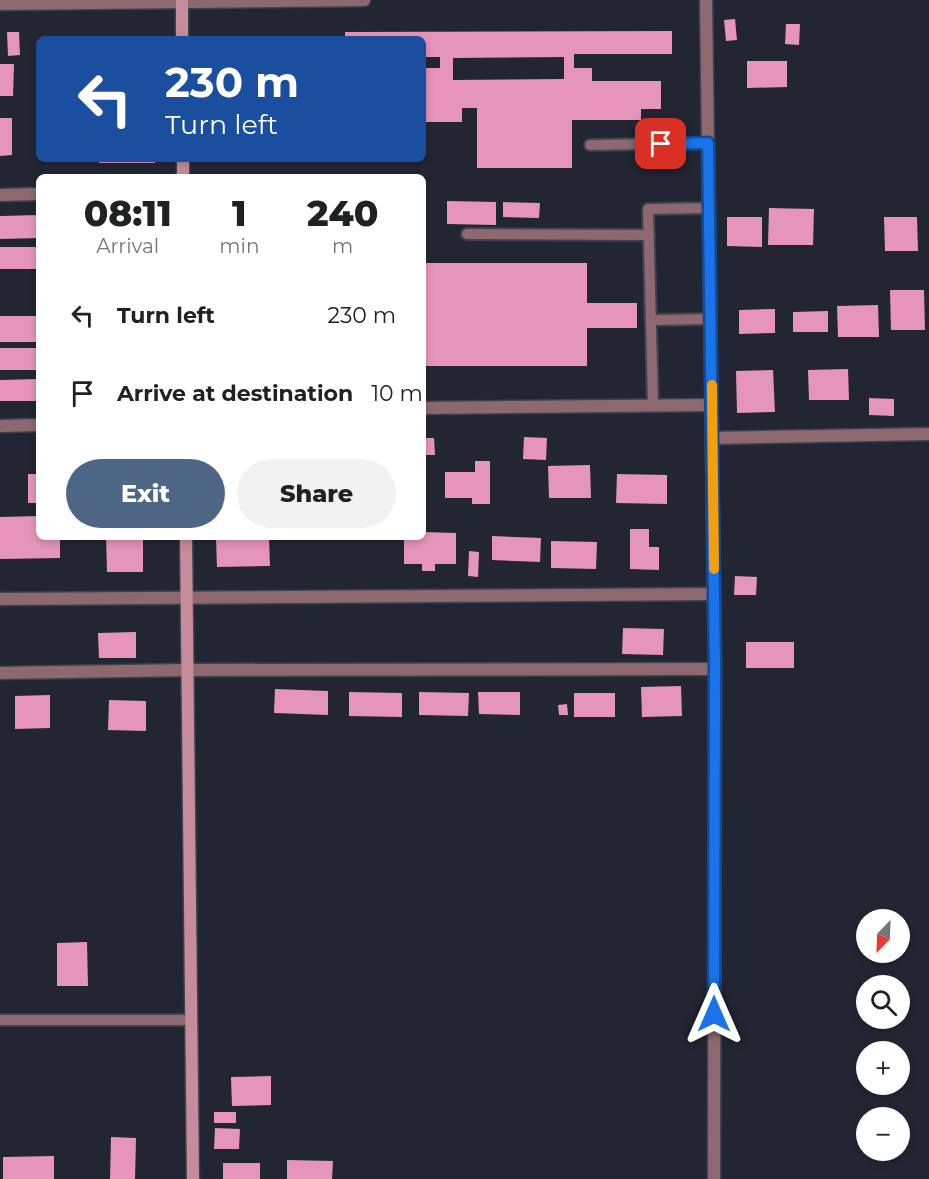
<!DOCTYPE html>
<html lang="en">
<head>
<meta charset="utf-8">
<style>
	body { margin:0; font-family:Montserrat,sans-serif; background:#f2f2f2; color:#202124; height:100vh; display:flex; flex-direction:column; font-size:22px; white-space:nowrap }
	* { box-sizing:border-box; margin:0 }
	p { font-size:20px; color:#757577 }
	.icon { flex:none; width:33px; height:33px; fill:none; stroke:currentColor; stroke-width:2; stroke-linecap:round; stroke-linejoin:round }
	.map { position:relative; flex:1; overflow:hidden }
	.side { position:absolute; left:36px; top:174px; width:390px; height:366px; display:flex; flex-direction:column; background:#fff; border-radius:9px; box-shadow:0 3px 9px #0003 }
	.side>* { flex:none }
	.banner { position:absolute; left:36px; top:36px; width:390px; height:126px; border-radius:9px; box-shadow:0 3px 9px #0003; background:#1a4fa0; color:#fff; overflow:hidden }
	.needle { width:39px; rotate:203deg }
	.buttons { position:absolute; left:856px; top:909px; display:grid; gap:12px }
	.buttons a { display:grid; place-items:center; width:54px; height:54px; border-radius:50%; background:#fff; box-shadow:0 3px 9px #0003; font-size:30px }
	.pin { position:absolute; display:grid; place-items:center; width:51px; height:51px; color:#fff; margin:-26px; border-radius:12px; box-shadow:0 3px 9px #0006 }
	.me { position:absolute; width:66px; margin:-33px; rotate:0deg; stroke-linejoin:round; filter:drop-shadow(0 0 4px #0008) }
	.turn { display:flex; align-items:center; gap:21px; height:126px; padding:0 30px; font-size:27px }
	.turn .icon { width:78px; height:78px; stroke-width:2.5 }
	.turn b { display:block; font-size:42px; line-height:51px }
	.eta { display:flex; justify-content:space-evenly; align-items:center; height:102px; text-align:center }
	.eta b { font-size:36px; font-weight:800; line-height:42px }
	.primary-button { display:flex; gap:12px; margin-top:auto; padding:12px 30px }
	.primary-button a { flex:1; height:69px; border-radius:36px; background:#4e6685; color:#fff; font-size:24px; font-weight:800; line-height:69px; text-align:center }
	.primary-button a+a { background:#f2f2f2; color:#202124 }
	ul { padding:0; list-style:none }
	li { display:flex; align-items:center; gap:18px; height:78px; padding:0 30px }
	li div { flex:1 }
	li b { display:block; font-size:22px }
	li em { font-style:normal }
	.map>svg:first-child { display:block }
	.building { fill:#e695ba; fill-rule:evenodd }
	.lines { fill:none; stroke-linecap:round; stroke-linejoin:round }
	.lane-casing { stroke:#3e414e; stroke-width:14 }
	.street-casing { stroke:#3e414e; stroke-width:15 }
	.secondary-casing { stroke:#3e414e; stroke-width:15 }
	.lane { stroke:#8d686f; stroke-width:10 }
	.street { stroke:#8d686f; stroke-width:12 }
	.secondary { stroke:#c78c99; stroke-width:12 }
	.route-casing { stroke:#114b97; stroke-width:15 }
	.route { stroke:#1a73e8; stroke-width:10 }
	.slow { stroke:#f59e0b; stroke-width:10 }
</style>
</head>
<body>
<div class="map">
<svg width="929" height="1179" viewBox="0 0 929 1179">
	<rect width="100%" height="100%" fill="#222633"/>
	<g class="building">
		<polygon points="735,19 737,40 726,41 724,20"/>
		<polygon points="786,24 800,24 799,45 785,44"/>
		<path d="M672 31V54H574V68H592V81H661V109H641V120H572V168H477V108H462V122H423V83H426L425 68H440V57H423V39H345V32ZM564 57V79L453 80V58Z"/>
		<polygon points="7,32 19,32 20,55 8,56"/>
		<polygon points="747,61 787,61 787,87 747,88"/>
		<polygon points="0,64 14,64 13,96 0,96"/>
		<polygon points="0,118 12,118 12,155 0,156"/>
		<polygon points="99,159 154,159 155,163 99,163"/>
		<polygon points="447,201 496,202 496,225 447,224"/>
		<polygon points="503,202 540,203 539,218 503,217"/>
		<polygon points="769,208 814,209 813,245 768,245"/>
		<polygon points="39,215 39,238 0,239 0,216"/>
		<polygon points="727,217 762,217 762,247 727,246"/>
		<polygon points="884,217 917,217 918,251 885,251"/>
		<rect x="0" y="247" width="39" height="22"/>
		<polygon points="423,263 587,263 587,303 637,303 637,328 587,328 587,366 423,366"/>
		<polygon points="890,290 924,290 925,330 891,330"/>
		<polygon points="878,305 879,337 838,337 837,306"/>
		<polygon points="775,309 775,333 739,334 739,310"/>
		<polygon points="828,311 828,332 793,332 793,312"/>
		<rect x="0" y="316" width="39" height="26"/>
		<rect x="0" y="348" width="39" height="22"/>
		<polygon points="848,369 849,400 809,400 808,370"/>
		<polygon points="773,370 775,412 737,413 736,371"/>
		<polygon points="39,379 39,401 0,401 0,380"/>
		<polygon points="869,398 894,399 894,416 869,415"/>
		<polygon points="524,437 547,438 546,460 523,459"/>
		<polygon points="423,438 434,438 435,455 423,455"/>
		<polygon points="475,461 490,461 490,504 472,504 472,498 445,498 445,472 475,472"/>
		<polygon points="590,465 591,498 549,498 548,466"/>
		<rect x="28" y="474" width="11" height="29"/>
		<polygon points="617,474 667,475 667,504 616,503"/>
		<polygon points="39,516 39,537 60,537 60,558 0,559 0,517"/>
		<polygon points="630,529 649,529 649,547 659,547 659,570 630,569"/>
		<polygon points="423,532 456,533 456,564 435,564 435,571 422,571 422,564 404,564 404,537 423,537"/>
		<polygon points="492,536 541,538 540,562 492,560"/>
		<polygon points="106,537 143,537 143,572 107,572"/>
		<polygon points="269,538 270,566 217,567 216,539"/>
		<polygon points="551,541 597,542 596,569 551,568"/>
		<polygon points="469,551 479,552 478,577 468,576"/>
		<polygon points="735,576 757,577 756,595 734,595"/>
		<polygon points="623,628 664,629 663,655 622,654"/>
		<polygon points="136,632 136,658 99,658 98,633"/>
		<rect x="746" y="642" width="48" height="26"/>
		<polygon points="681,686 682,716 642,717 641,687"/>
		<polygon points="275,689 328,691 328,715 274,713"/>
		<polygon points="349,692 402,693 402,717 349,716"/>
		<polygon points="419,692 469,693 468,716 419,715"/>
		<polygon points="478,692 520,692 520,715 479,714"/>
		<rect x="574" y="693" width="41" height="24"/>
		<polygon points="50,695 50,728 15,729 15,696"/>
		<polygon points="109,700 146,701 146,731 108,730"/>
		<polygon points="567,704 568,715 559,715 558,705"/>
		<polygon points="87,942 88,986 57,986 57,943"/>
		<polygon points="271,1076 271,1105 232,1106 231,1077"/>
		<rect x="214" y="1112" width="22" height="11"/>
		<polygon points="215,1128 240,1129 239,1149 214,1149"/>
		<polygon points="111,1137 136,1138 135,1179 110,1179"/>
		<polygon points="54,1156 54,1179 3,1179 3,1157"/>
		<polygon points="287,1160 333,1161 332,1179 287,1179"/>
		<rect x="223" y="1163" width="37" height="16"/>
	</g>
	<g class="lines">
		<g class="lane-casing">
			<g id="lane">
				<polyline points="590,145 708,143"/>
				<polyline points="467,234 649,235"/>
				<polyline points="651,320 711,319"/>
				<polyline points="653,405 648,209 709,208"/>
				<polyline points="0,1020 191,1020"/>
			</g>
		</g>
		<g class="street-casing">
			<g id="street">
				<polyline points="706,0 715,669 714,1179"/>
				<polyline points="0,4 364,0"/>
				<polyline points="0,195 39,194"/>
				<polyline points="423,408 712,405"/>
				<polyline points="0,426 39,425"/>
				<polyline points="713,438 929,434"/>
				<polyline points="0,599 714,594"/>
				<polyline points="0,673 188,670 715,669"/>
			</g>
		</g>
		<g class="secondary-casing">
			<g id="secondary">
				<polyline points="182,0 182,39"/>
				<polyline points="183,159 183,177"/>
				<polyline points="186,537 193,1179"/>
			</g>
		</g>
		<use href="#lane" class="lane"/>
		<use href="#street" class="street"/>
		<use href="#secondary" class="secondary"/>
	</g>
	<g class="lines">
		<g class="route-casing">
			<polyline id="route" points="661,144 708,143 715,669 714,1014"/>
		</g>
		<use href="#route" class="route"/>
		<polyline class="slow" points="712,385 714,569"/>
	</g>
</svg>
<div class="buttons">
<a><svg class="needle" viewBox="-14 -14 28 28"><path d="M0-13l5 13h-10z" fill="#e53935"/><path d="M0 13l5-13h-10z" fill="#757577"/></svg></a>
<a><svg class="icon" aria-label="search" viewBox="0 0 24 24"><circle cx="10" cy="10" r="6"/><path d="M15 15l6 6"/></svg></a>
<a>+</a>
<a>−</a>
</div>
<div class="pin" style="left:661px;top:144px;background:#d93025"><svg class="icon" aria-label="arrive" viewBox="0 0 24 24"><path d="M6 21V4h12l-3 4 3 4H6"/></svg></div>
<svg class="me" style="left:714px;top:1014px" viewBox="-20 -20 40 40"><path d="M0-17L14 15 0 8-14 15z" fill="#1a73e8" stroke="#fff" stroke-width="4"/></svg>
<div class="banner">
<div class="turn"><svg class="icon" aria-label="left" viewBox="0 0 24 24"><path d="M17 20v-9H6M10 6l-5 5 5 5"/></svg><div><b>230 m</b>Turn left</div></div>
</div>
<section class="side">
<div class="eta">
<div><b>08:11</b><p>Arrival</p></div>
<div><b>1</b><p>min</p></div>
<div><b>240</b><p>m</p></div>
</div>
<ul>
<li><svg class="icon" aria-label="left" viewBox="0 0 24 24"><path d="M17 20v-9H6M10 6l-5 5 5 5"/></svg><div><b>Turn left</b></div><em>230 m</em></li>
<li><svg class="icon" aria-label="arrive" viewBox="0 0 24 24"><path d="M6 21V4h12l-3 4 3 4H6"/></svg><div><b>Arrive at destination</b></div><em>10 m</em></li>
</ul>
<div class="primary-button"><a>Exit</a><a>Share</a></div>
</section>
</div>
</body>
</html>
